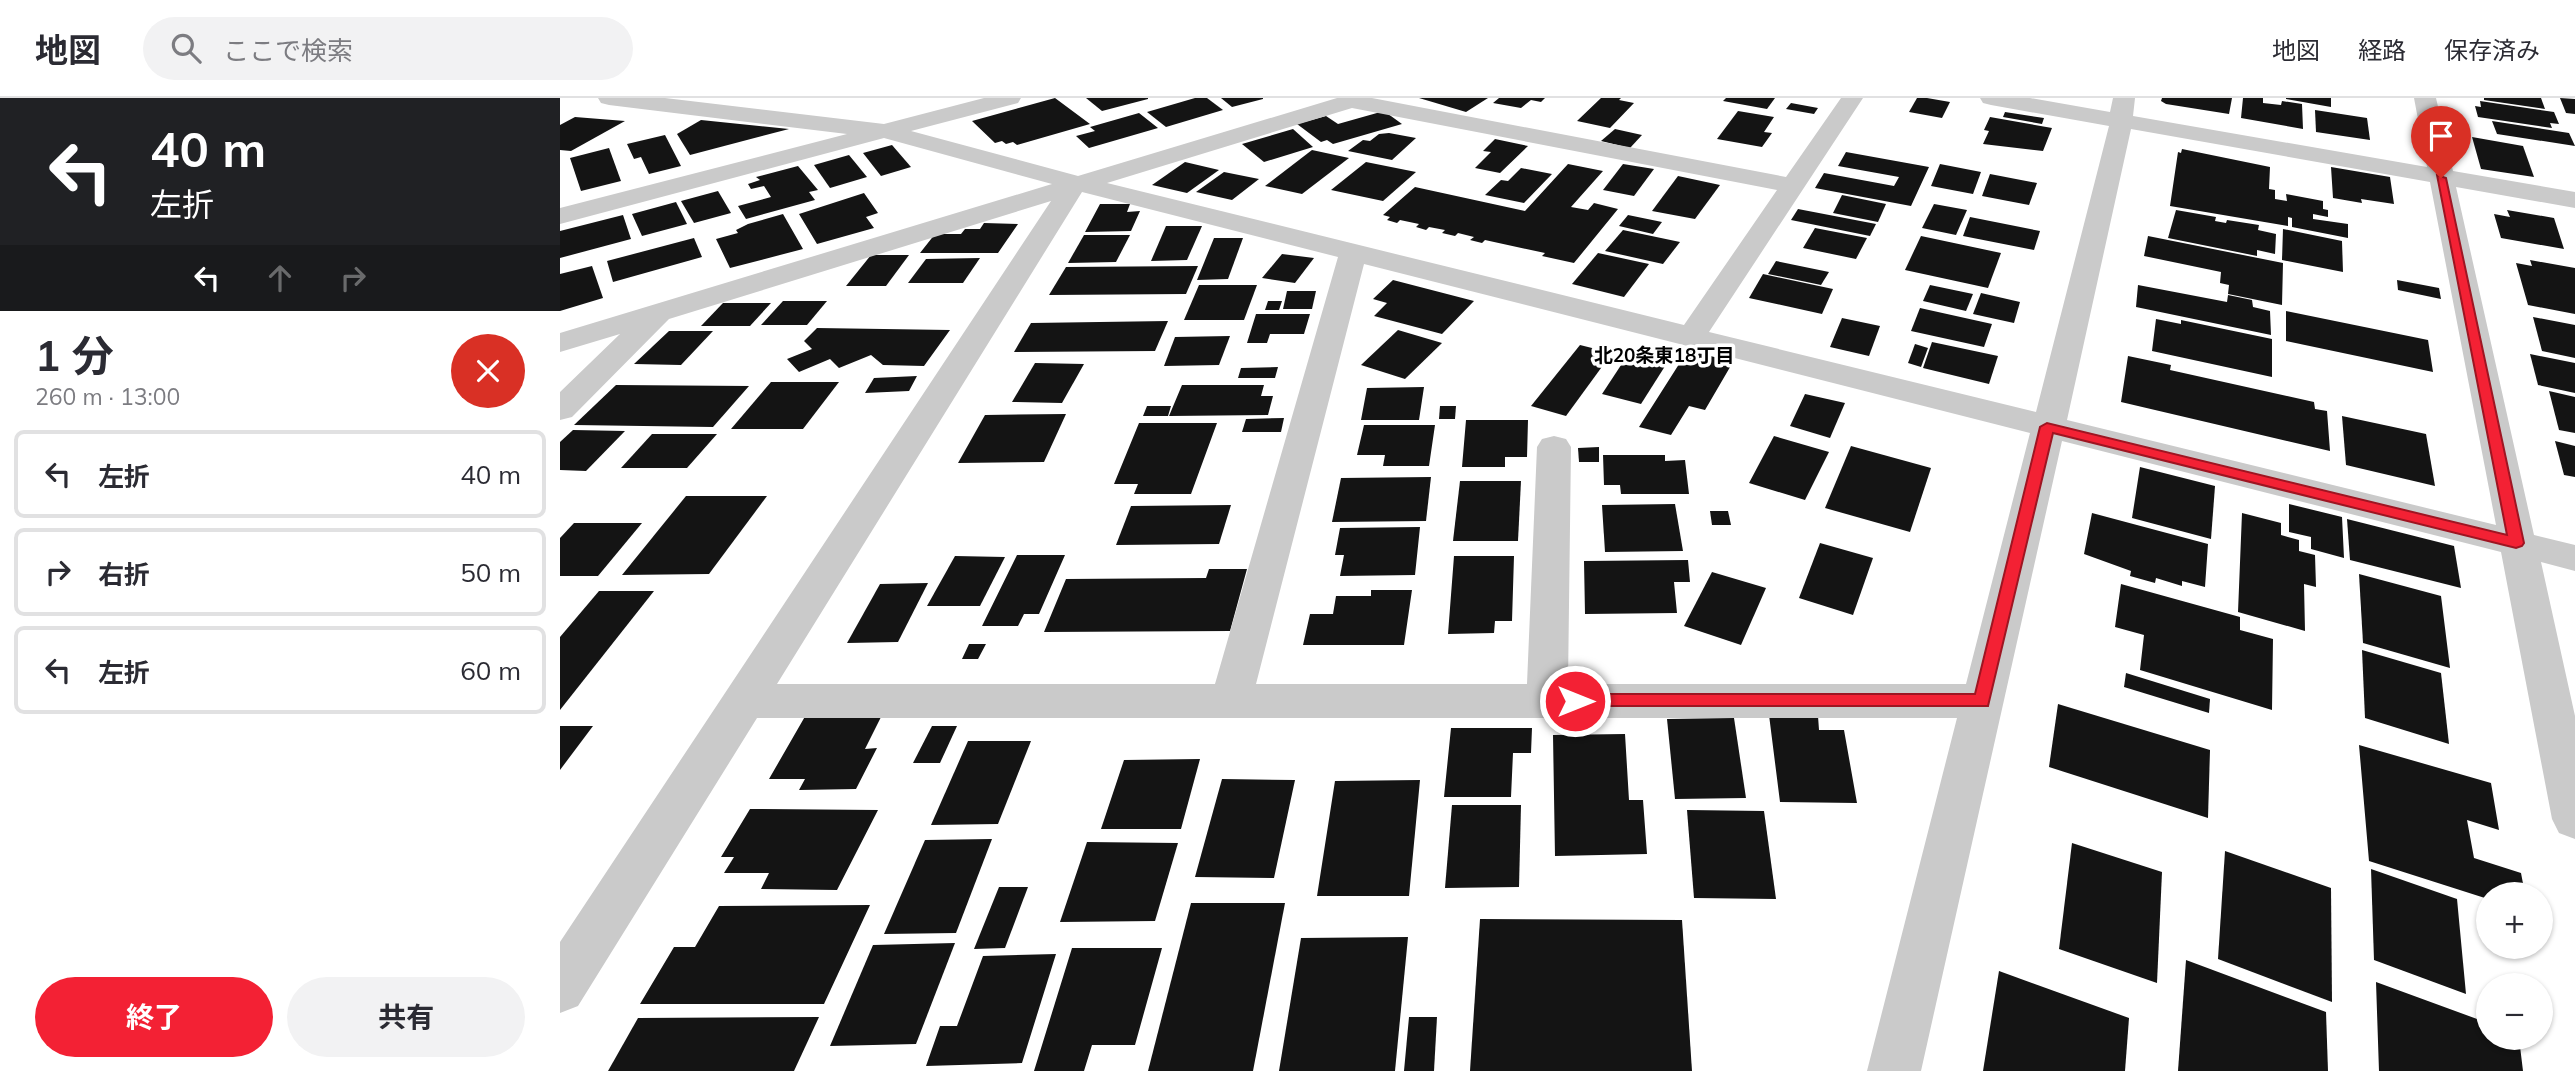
<!DOCTYPE html>
<html lang="ja">
<head>
<meta charset="utf-8">
<style>
	body { margin:0; font-family:Mulish,"Noto Sans JP",sans-serif; background:#f2f2f3; color:#2b2b33; height:100vh; display:flex; flex-direction:column; font-size:26px; white-space:nowrap }
	* { box-sizing:border-box; margin:0 }
	p { font-size:23px; color:#7c7c81 }
	.icon { flex:none; width:38px; height:38px; fill:none; stroke:currentColor; stroke-width:2; stroke-linecap:round; stroke-linejoin:round }
	.map { position:relative; flex:1; overflow:hidden }
	.details { display:flex; flex-direction:column; background:#fff; width:560px }
	.details>* { flex:none }
	.hud { background:#202124; color:#fff; overflow:hidden }
	.fabs { position:absolute; left:1916px; top:784px; display:grid; gap:14px }
	.fabs a { display:grid; place-items:center; width:77px; height:77px; border-radius:50%; background:#fff; box-shadow:0 2px 5px #0004; font-size:35px }
	.pin { position:absolute; display:grid; place-items:center; width:60px; height:60px; color:#fff; margin:-72px -30px; border-radius:50% 50% 50% 0; rotate:-45deg; box-shadow:0 0 7px #0007 }
	.pin .icon { rotate:45deg }
	.me { position:absolute; width:77px; margin:-38px; rotate:90deg; stroke-linejoin:round; filter:drop-shadow(0 0 5px #0008) }
	.turn { display:flex; align-items:center; gap:24px; height:147px; padding:0 35px; font-size:32px }
	.turn .icon { width:91px; height:91px; stroke-width:2.5 }
	.turn b { display:block; font-size:49px; line-height:60px }
	.lanes { display:flex; align-items:center; height:66px; padding:0 35px; background:#0003; justify-content:center; gap:35px; direction:ltr }
	.lanes .off { opacity:.35 }
	.round { display:grid; place-items:center; flex:none; width:74px; height:74px; border-radius:37px; background:#f2f2f3 }
	.headline { display:flex; align-items:center; justify-content:space-between; height:119px; padding:0 35px }
	h1 { font-size:42px; font-weight:700; line-height:52px }
	.action { display:flex; gap:14px; margin-top:auto; padding:14px 35px }
	.action a { flex:1; height:80px; border-radius:42px; background:#f32134; color:#fff; font-size:28px; font-weight:700; line-height:80px; text-align:center }
	.action a+a { background:#f2f2f3; color:#2b2b33 }
	ul { padding:0; list-style:none }
	li { display:flex; align-items:center; gap:21px; height:88px; margin:0 14px 10px; padding:0 21px; border:4px solid #e1e1e2; border-radius:10px }
	li div { flex:1 }
	li b { display:block; font-size:26px }
	li em { font-style:normal }
	header { display:flex; align-items:center; gap:42px; box-sizing:border-box; height:98px; padding:0 35px; background:#fff; border-bottom:2px solid #e1e1e2 }
	header strong { font-size:33px }
	nav { display:flex; gap:38px; margin-inline-start:auto; font-size:24px }
	.search { width:490px; height:63px; background:#f2f2f3; display:flex; align-items:center; gap:18px; box-sizing:border-box; padding:0 24px; border-radius:38px; color:#7c7c81; font-size:26px }
	main { display:flex; flex:1; min-height:0 }
	.map>svg:first-child { display:block }
	.building { fill:#141414 }
	.lines { fill:none; stroke-linecap:round; stroke-linejoin:round }
	.street { fill:#cacaca; fill-rule:evenodd }
	.route { fill:#f32134; stroke:#9e1522; stroke-width:2 }
	.labels { text-anchor:middle; dominant-baseline:central; stroke-width:7; stroke-linejoin:round; paint-order:stroke }
	.neighbourhood-label { font-size:19px; font-weight:bold; fill:#000; stroke:#fff }
</style>
</head>
<body>
<header>
<strong>地図</strong>
<div class="search"><svg class="icon" aria-label="search" viewBox="0 0 24 24"><circle cx="10" cy="10" r="6"/><path d="M15 15l6 6"/></svg>ここで検索</div>
<nav><a>地図</a><a>経路</a><a>保存済み</a></nav>
</header>
<main>
<section class="details">
<div class="hud">
<div class="turn"><svg class="icon" aria-label="left" viewBox="0 0 24 24"><path d="M17 20v-9H6M10 6l-5 5 5 5"/></svg><div><b>40 m</b>左折</div></div>
<div class="lanes"><svg class="icon" aria-label="left" viewBox="0 0 24 24"><path d="M17 20v-9H6M10 6l-5 5 5 5"/></svg><svg class="icon off" aria-label="ahead" viewBox="0 0 24 24"><path d="M12 20V5M6 11l6-6 6 6"/></svg><svg class="icon off" aria-label="right" viewBox="0 0 24 24"><path d="M7 20v-9h11M14 6l5 5-5 5"/></svg></div>
</div>
<div class="headline"><div><h1>1 分</h1><p>260 m · 13:00</p></div><a class="round" style="background:#d93025;color:#fff"><svg class="icon" aria-label="close" viewBox="0 0 24 24"><path d="M6 6l12 12M18 6L6 18"/></svg></a></div>
<ul>
<li><svg class="icon" aria-label="left" viewBox="0 0 24 24"><path d="M17 20v-9H6M10 6l-5 5 5 5"/></svg><div><b>左折</b></div><em>40 m</em></li>
<li><svg class="icon" aria-label="right" viewBox="0 0 24 24"><path d="M7 20v-9h11M14 6l5 5-5 5"/></svg><div><b>右折</b></div><em>50 m</em></li>
<li><svg class="icon" aria-label="left" viewBox="0 0 24 24"><path d="M17 20v-9H6M10 6l-5 5 5 5"/></svg><div><b>左折</b></div><em>60 m</em></li>
</ul>
<div class="action"><a>終了</a><a>共有</a></div>
</section>
<div class="map">
<svg width="2015" height="973" viewBox="0 0 2015 973">
	<rect width="100%" height="100%" fill="#fff"/>
	<g class="building">
		<polygon points="495,0 530,26 457,47 453,44 446,46 442,43 435,45 412,23"/>
		<polygon points="526,0 588,0 588,1 542,13"/>
		<polygon points="635,0 647,0 663,12 606,29 587,14"/>
		<polygon points="661,0 703,0 703,1 672,9"/>
		<polygon points="859,0 928,0 906,14"/>
		<polygon points="939,0 985,0 981,4 971,2 961,10 933,5"/>
		<polygon points="1041,0 1061,0 1059,2 1074,5 1050,30 1017,23"/>
		<polygon points="1166,0 1215,0 1207,11 1163,3"/>
		<polygon points="1357,0 1367,0 1390,4 1382,20 1349,14"/>
		<polygon points="1602,0 1672,0 1669,16 1606,6 1601,3"/>
		<polygon points="1683,0 1703,0 1703,5 1721,7 1722,3 1742,6 1743,31 1681,20"/>
		<polygon points="1726,0 1771,0 1771,9 1726,1"/>
		<polygon points="1924,0 1981,0 1985,11 1924,2"/>
		<polygon points="2000,0 2015,1 2015,16 2006,15"/>
		<polygon points="1920,3 1994,14 1999,26 1990,25 1992,30 1918,19 1915,8 1921,9"/>
		<polygon points="1231,5 1258,10 1254,16 1226,11"/>
		<polygon points="1755,12 1807,20 1810,42 1756,34"/>
		<polygon points="824,13 842,26 773,46 767,42 761,44 737,26 766,18 778,26"/>
		<polygon points="1178,13 1214,19 1204,34 1212,35 1202,49 1157,41"/>
		<polygon points="1445,14 1484,20 1482,26 1443,19"/>
		<polygon points="579,15 598,30 529,50 516,38 535,33 530,29"/>
		<polygon points="15,19 65,23 11,53 0,52 0,27"/>
		<polygon points="1430,19 1492,30 1483,53 1423,46 1429,33 1424,32"/>
		<polygon points="141,22 229,31 130,57 117,36"/>
		<polygon points="1932,23 2009,35 2015,48 1937,36"/>
		<polygon points="733,31 753,49 704,64 682,46"/>
		<polygon points="1055,31 1082,37 1070,50 1041,43"/>
		<polygon points="829,35 856,40 832,62 788,53 803,42 810,43 819,36"/>
		<polygon points="105,37 121,68 89,76 81,59 74,61 67,46"/>
		<polygon points="1912,39 1963,48 1974,79 1921,71"/>
		<polygon points="935,41 968,48 940,75 915,70 931,54 923,53"/>
		<polygon points="332,47 351,69 321,78 303,55"/>
		<polygon points="49,50 61,83 21,93 10,60"/>
		<polygon points="1622,51 1710,69 1709,91 1715,92 1715,101 1727,103 1726,96 1763,103 1763,111 1768,112 1768,119 1753,116 1753,121 1788,126 1788,140 1732,129 1732,120 1728,119 1728,128 1610,108 1618,54 1621,55"/>
		<polygon points="752,52 789,60 742,96 705,88"/>
		<polygon points="1286,54 1369,69 1351,108 1255,90 1264,75 1334,88 1339,79 1278,68"/>
		<polygon points="289,57 307,79 270,90 254,67"/>
		<polygon points="625,64 659,72 627,95 592,87"/>
		<polygon points="806,64 856,74 823,103 771,92"/>
		<polygon points="1008,66 1043,73 1011,109 1028,112 1034,105 1058,111 1014,165 982,158 985,155 925,142 922,145 910,142 914,139 898,135 895,138 882,135 885,132 869,129 866,132 856,129 859,126 840,122 837,125 827,122 830,119 823,117 855,89 965,113"/>
		<polygon points="1063,66 1094,71 1074,98 1043,92"/>
		<polygon points="1380,66 1421,74 1413,96 1371,88"/>
		<polygon points="238,68 258,92 249,94 255,102 186,121 178,108 211,99 204,88 191,91 188,86 200,82 196,79"/>
		<polygon points="1771,69 1830,79 1834,106 1801,101 1802,105 1773,100"/>
		<polygon points="961,70 992,76 964,105 925,97 941,82 948,83"/>
		<polygon points="664,74 699,81 672,102 636,94"/>
		<polygon points="1430,76 1477,85 1469,107 1422,98"/>
		<polygon points="1118,78 1160,87 1135,121 1092,113"/>
		<polygon points="158,93 171,115 134,125 121,103"/>
		<polygon points="304,95 318,115 306,119 314,130 257,146 239,116"/>
		<polygon points="1282,97 1326,106 1318,124 1273,115"/>
		<polygon points="116,104 127,126 82,138 72,116"/>
		<polygon points="540,106 570,106 567,114 580,113 571,133 525,134"/>
		<polygon points="1374,106 1407,112 1396,137 1362,130"/>
		<polygon points="1238,111 1316,126 1310,138 1231,122"/>
		<polygon points="1616,112 1656,119 1655,123 1666,125 1667,122 1699,127 1698,132 1716,136 1715,156 1697,152 1697,158 1608,140"/>
		<polygon points="1947,112 1994,120 2004,151 1941,140 1934,116 1950,119"/>
		<polygon points="223,116 243,151 170,170 156,141 178,135 176,132 188,126"/>
		<polygon points="63,117 71,141 0,160 0,133"/>
		<polygon points="1068,117 1102,124 1093,136 1059,128"/>
		<polygon points="1410,119 1480,133 1474,152 1403,138"/>
		<polygon points="424,125 458,126 438,155 360,155 375,136 401,136 405,131 420,131"/>
		<polygon points="606,128 642,128 627,162 591,163"/>
		<polygon points="1255,130 1307,140 1296,161 1243,150"/>
		<polygon points="1723,131 1782,143 1783,174 1722,162"/>
		<polygon points="1063,132 1120,144 1103,166 1045,153"/>
		<polygon points="524,137 570,137 556,164 508,165"/>
		<polygon points="1361,138 1441,155 1428,190 1345,172"/>
		<polygon points="1588,138 1723,165 1722,207 1668,196 1669,187 1660,185 1661,174 1584,158"/>
		<polygon points="134,140 142,159 53,184 47,163"/>
		<polygon points="654,140 683,140 668,181 637,182"/>
		<polygon points="1038,155 1089,166 1064,199 1012,186"/>
		<polygon points="722,156 754,160 735,185 702,180"/>
		<polygon points="311,157 349,157 326,188 286,188"/>
		<polygon points="420,160 403,185 348,185 366,161"/>
		<polygon points="1970,162 2015,170 2015,216 1968,207 1956,165 1972,168"/>
		<polygon points="1216,163 1269,174 1261,187 1208,176"/>
		<polygon points="32,168 43,200 0,213 0,176"/>
		<polygon points="638,168 626,196 489,197 506,169"/>
		<polygon points="1203,176 1273,191 1262,216 1189,200"/>
		<polygon points="833,182 914,203 882,236 814,218 827,205 813,201"/>
		<polygon points="1837,182 1879,190 1881,201 1838,192"/>
		<polygon points="639,187 697,187 684,222 624,222"/>
		<polygon points="1370,187 1413,196 1406,213 1363,203"/>
		<polygon points="1578,187 1667,204 1668,197 1692,202 1693,209 1710,213 1711,237 1576,209"/>
		<polygon points="727,193 756,193 752,211 723,211"/>
		<polygon points="1421,195 1460,204 1454,225 1413,216"/>
		<polygon points="223,203 267,203 247,227 201,227"/>
		<polygon points="708,203 722,203 719,212 705,212"/>
		<polygon points="163,205 211,205 190,228 141,228"/>
		<polygon points="1360,210 1432,226 1424,249 1351,233"/>
		<polygon points="1726,213 1868,242 1873,274 1726,243"/>
		<polygon points="696,216 750,216 744,236 710,236 707,245 687,245"/>
		<polygon points="1973,219 2015,227 2015,260 1982,253"/>
		<polygon points="1282,220 1320,228 1309,258 1270,249"/>
		<polygon points="1596,221 1621,226 1621,222 1712,241 1712,279 1592,253"/>
		<polygon points="608,223 595,253 454,254 471,225"/>
		<polygon points="257,230 390,232 364,268 323,267 311,257 279,270 270,261 239,274 227,261 252,251 244,243"/>
		<polygon points="838,232 882,245 845,281 801,267"/>
		<polygon points="109,233 153,233 121,267 74,266"/>
		<polygon points="670,238 659,267 604,268 615,239"/>
		<polygon points="1372,244 1438,258 1429,286 1363,270"/>
		<polygon points="1355,246 1368,250 1361,269 1348,265"/>
		<polygon points="1020,247 1052,255 1006,318 971,308"/>
		<polygon points="1128,252 1173,264 1145,312 1129,308 1111,337 1079,329"/>
		<polygon points="1069,255 1107,265 1081,306 1042,296"/>
		<polygon points="1970,256 2015,265 2015,295 1978,287"/>
		<polygon points="1568,258 1611,267 1610,272 1754,304 1755,311 1767,313 1770,353 1561,304"/>
		<polygon points="475,265 524,266 502,305 452,304"/>
		<polygon points="718,269 715,280 678,280 681,270"/>
		<polygon points="357,278 349,293 305,295 314,280"/>
		<polygon points="211,284 279,284 243,331 171,331"/>
		<polygon points="56,287 189,288 153,329 14,327"/>
		<polygon points="622,287 704,287 701,298 713,298 708,317 609,318"/>
		<polygon points="864,289 859,322 801,322 807,290"/>
		<polygon points="1989,293 2015,299 2015,335 1999,332"/>
		<polygon points="1245,296 1285,305 1270,340 1230,328"/>
		<polygon points="587,308 611,308 608,318 583,318"/>
		<polygon points="880,308 896,308 895,321 879,321"/>
		<polygon points="506,316 484,364 398,365 425,317"/>
		<polygon points="1782,318 1866,336 1875,388 1786,367"/>
		<polygon points="724,320 721,334 682,334 686,321"/>
		<polygon points="906,322 968,322 967,359 945,359 945,369 902,369"/>
		<polygon points="579,325 657,325 631,396 574,396 578,386 554,386"/>
		<polygon points="804,327 875,327 869,368 823,368 825,357 797,357"/>
		<polygon points="13,332 65,333 26,373 0,372 0,344"/>
		<polygon points="92,336 157,336 127,370 61,370"/>
		<polygon points="1214,338 1269,354 1245,402 1189,385"/>
		<polygon points="1995,343 2015,348 2015,379 2004,377"/>
		<polygon points="1291,348 1371,370 1350,434 1265,410"/>
		<polygon points="1039,349 1039,364 1019,364 1018,350"/>
		<polygon points="1043,357 1105,357 1105,363 1125,362 1129,396 1061,396 1060,387 1044,387"/>
		<polygon points="1580,369 1655,388 1651,441 1572,420"/>
		<polygon points="871,379 866,423 772,424 781,380"/>
		<polygon points="900,383 961,383 958,443 893,443"/>
		<polygon points="126,398 207,398 149,476 62,477"/>
		<polygon points="1115,406 1123,453 1045,454 1042,407"/>
		<polygon points="1729,406 1782,419 1784,460 1751,451 1751,439 1729,434"/>
		<polygon points="671,407 659,446 556,447 571,408"/>
		<polygon points="1150,413 1168,413 1171,427 1152,427"/>
		<polygon points="1532,415 1648,446 1645,489 1622,483 1622,488 1596,480 1595,485 1570,478 1571,473 1524,456"/>
		<polygon points="1682,415 1721,425 1721,437 1739,442 1739,453 1755,457 1756,489 1744,486 1745,533 1678,514"/>
		<polygon points="1787,421 1894,448 1901,490 1790,462"/>
		<polygon points="14,425 82,425 38,478 0,478 0,440"/>
		<polygon points="860,429 855,477 780,478 784,457 775,457 780,430"/>
		<polygon points="1260,445 1313,460 1293,517 1239,500"/>
		<polygon points="457,457 505,457 479,516 464,516 458,528 422,528"/>
		<polygon points="395,458 445,459 420,508 367,508"/>
		<polygon points="894,458 954,458 952,523 935,523 934,535 888,536"/>
		<polygon points="1128,462 1130,484 1114,484 1117,515 1025,516 1024,463"/>
		<polygon points="649,471 687,471 670,533 484,534 506,481 646,480"/>
		<polygon points="1152,474 1206,490 1181,547 1124,528"/>
		<polygon points="1799,476 1881,498 1890,570 1803,545"/>
		<polygon points="368,485 338,544 287,545 320,486"/>
		<polygon points="1561,486 1680,519 1680,532 1713,541 1712,612 1580,572 1584,537 1555,529"/>
		<polygon points="811,492 852,492 844,547 743,547 750,516 773,516 776,498 811,498"/>
		<polygon points="39,493 94,493 0,612 0,539"/>
		<polygon points="409,546 426,546 418,561 402,561"/>
		<polygon points="1802,552 1881,575 1889,646 1805,620"/>
		<polygon points="1566,575 1650,601 1649,615 1564,589"/>
		<polygon points="1498,606 1650,652 1648,720 1489,669"/>
		<polygon points="247,615 323,615 305,651 317,650 296,691 239,692 245,681 209,681"/>
		<polygon points="1209,617 1258,618 1259,632 1284,632 1297,705 1220,704"/>
		<polygon points="1174,620 1186,700 1115,701 1107,621"/>
		<polygon points="0,628 33,628 0,672"/>
		<polygon points="372,628 397,628 380,665 353,665"/>
		<polygon points="891,630 972,630 971,655 953,655 951,699 884,699"/>
		<polygon points="1065,636 1069,702 1083,702 1087,756 995,758 993,637"/>
		<polygon points="408,643 471,643 438,726 371,727"/>
		<polygon points="1799,647 1931,685 1939,732 1907,722 1914,760 1961,775 1965,796 1928,796 1928,801 1809,763"/>
		<polygon points="640,661 621,731 541,731 564,662"/>
		<polygon points="662,681 735,682 714,780 635,779"/>
		<polygon points="860,682 849,798 757,798 775,683"/>
		<polygon points="892,707 961,707 959,789 885,790"/>
		<polygon points="190,711 318,712 277,792 201,791 209,775 164,775 174,759 161,759"/>
		<polygon points="1127,712 1204,713 1216,801 1134,800"/>
		<polygon points="432,741 396,835 324,836 365,742"/>
		<polygon points="527,744 618,745 595,823 500,824"/>
		<polygon points="1512,745 1602,774 1597,885 1499,851"/>
		<polygon points="1665,753 1771,790 1772,904 1658,861"/>
		<polygon points="1811,771 1897,801 1906,896 1814,862"/>
		<polygon points="439,789 468,789 445,850 414,851"/>
		<polygon points="631,805 725,805 693,973 588,973"/>
		<polygon points="310,807 264,906 80,906 114,849 135,849 159,808"/>
		<polygon points="920,821 1122,822 1132,973 910,973"/>
		<polygon points="848,839 835,973 719,973 741,840"/>
		<polygon points="395,845 356,946 270,948 313,847"/>
		<polygon points="512,850 602,850 575,947 532,947 524,973 474,973"/>
		<polygon points="496,856 462,965 366,968 380,928 397,928 423,858"/>
		<polygon points="1626,862 1766,914 1768,973 1618,973"/>
		<polygon points="1439,873 1569,920 1565,973 1423,973"/>
		<polygon points="1816,884 1928,925 1928,940 1959,940 1963,973 1819,973"/>
		<polygon points="259,919 234,973 48,973 78,920"/>
		<polygon points="849,919 877,919 874,973 844,973"/>
	</g>
	<g class="lines">
		<path class="street" d="M38 0H105L324 26 424 0H461L458 5 351 33 518 78 777 0H812L1226 79 1281 0H1303L1149 234 1476 314 1549 28 1431 7 1423 5 1420 0H1470L1550 14 1553 0H1575L1573 18 1867 69 1854 0H1876L1893 73 2015 94V110L1896 89 1974 437 2015 447V473L1981 464 2015 618V741L1999 735 1992 721 1941 454 1502 343 1361 973H1307L1397 620H197L18 908 0 915V844L491 103 109 221 12 319 0 322V294L60 236 0 254V235L492 86 324 40 0 126V110L287 36 49 7 41 5ZM792 10 1217 92 1124 227 547 85ZM1571 31 1870 84 1936 427 1507 322ZM522 94 778 159 655 586H217ZM804 166 1470 335 1406 586H1008L1011 349 1006 341 994 338 982 341 977 349 967 586H696Z"/>
	</g>
	<polygon class="route" points="1877,77 1886,80 1964,445 1962,448 1956,450 1493,335 1428,608 1008,608 1006,603 1008,598 1015,596 1415,596 1480,329 1487,325 1947,437"/>
	<g class="labels">
		<g class="neighbourhood-label">
			<text x="1104" y="257">北20条東18丁目</text>
		</g>
	</g>
</svg>
<div class="fabs">
<a>+</a>
<a>−</a>
</div>
<div class="pin" style="left:1881px;top:80px;background:#d93025"><svg class="icon" aria-label="arrive" viewBox="0 0 24 24"><path d="M6 21V4h12l-3 4 3 4H6"/></svg></div>
<svg class="me" style="left:1015px;top:603px" viewBox="-20 -20 40 40"><circle r="17" fill="#f32134" stroke="#fff" stroke-width="3"/><path d="M0-11L8 9 0 5-8 9z" fill="#fff"/></svg>
</div>
</main>
</body>
</html>
